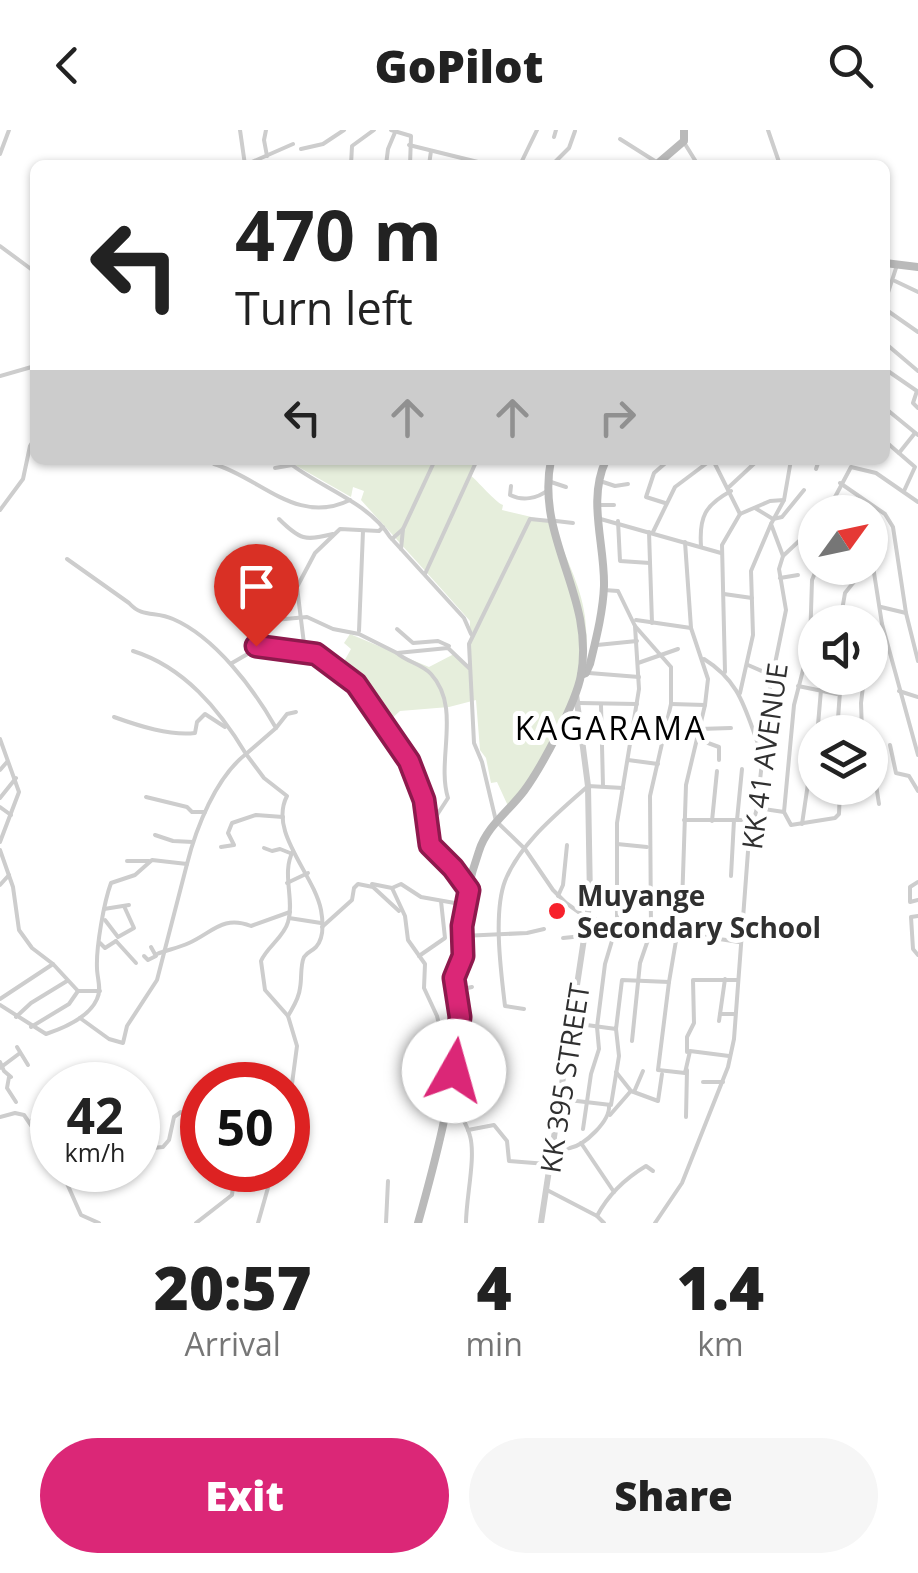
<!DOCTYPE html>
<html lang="en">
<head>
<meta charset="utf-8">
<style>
	body { margin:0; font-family:"Open Sans",sans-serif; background:#f6f6f6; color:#222; height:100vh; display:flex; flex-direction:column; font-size:38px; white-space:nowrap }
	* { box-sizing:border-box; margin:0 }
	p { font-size:32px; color:#767676 }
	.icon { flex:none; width:55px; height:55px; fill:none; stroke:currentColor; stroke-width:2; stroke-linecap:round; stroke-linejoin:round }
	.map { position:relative; height:1093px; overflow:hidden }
	.sheet { display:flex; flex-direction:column; background:#fff; flex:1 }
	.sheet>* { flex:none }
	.hud { position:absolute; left:30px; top:30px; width:860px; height:305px; border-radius:15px; box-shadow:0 2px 8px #0004; background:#fff; color:#222; overflow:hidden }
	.needle { width:65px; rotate:57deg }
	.fabs { position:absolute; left:798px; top:365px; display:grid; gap:20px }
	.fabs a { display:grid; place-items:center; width:90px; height:90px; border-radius:50%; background:#fff; box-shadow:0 2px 8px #0004; font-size:50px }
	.speed { position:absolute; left:30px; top:932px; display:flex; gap:20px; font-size:50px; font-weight:700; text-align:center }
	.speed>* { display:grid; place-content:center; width:130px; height:130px; border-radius:50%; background:#fff; box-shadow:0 2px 8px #0004; line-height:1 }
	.speed small { font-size:25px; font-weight:400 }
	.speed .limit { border:15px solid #d22; background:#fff; color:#111 }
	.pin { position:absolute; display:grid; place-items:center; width:85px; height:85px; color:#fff; margin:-102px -42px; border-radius:50% 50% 50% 0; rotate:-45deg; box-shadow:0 0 10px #0007 }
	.pin .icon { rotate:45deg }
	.me { position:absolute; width:110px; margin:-55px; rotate:7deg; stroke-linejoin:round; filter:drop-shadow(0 0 8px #0008) }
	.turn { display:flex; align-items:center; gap:35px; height:210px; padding:0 40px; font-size:45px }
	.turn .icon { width:130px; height:130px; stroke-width:2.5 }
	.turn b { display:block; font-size:70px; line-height:85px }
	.lanes { display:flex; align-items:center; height:95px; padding:0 40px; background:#0003; justify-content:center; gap:50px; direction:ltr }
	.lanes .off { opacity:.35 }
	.eta { display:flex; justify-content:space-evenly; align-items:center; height:170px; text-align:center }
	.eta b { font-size:60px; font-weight:800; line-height:70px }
	.cta { display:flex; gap:20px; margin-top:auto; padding:20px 40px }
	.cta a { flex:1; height:115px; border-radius:60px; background:#db2777; color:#fff; font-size:40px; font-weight:800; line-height:115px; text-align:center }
	.cta a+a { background:#f6f6f6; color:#222 }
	header { display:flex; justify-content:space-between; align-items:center; height:130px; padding:0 40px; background:#fff; font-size:45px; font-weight:800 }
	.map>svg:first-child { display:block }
	.green { fill:#e6eedc }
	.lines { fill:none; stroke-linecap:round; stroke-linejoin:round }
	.minor { stroke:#cdcdcd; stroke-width:4 }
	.tertiary { stroke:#cdcdcd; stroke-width:6 }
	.secondary { stroke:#bababa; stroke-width:8 }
	.route-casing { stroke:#8e194d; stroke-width:25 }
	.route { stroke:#db2777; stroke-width:18 }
	.poi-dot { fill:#f7222c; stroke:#fff; stroke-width:4 }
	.labels { text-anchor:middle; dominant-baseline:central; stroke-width:10; stroke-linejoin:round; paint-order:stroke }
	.street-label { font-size:28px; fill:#303030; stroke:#fff }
	.poi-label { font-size:28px; font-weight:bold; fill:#303030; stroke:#fff; text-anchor:start }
	.quarter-label { font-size:32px; letter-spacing:2.5px; fill:#000; stroke:#fff }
</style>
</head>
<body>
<header><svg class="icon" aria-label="back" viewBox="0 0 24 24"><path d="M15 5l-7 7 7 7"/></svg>GoPilot<svg class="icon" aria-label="search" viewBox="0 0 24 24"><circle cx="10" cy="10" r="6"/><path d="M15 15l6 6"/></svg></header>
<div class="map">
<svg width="918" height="1093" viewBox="0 0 918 1093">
	<rect width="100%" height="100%" fill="#fff"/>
	<path class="green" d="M302 330H476L469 344C479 352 495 372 503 375L502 380 553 392C563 424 581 454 585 487 586 499 588 514 586 526 581 568 535 646 508 676L497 652 491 653 486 628 480 620 476 570 449 577 400 581 388 592 366 556 342 535 351 519 344 513 350 504 429 537 454 524 470 536V491C434 450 397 410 361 370L364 361 353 357 351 367 295 335Z"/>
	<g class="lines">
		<g class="minor">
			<polyline points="240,0 245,35"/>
			<polyline points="266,0 264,10 267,26"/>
			<polyline points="391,0 411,6 410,35"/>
			<polyline points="768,0 780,35"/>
			<polyline points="554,7 556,0"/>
			<polyline points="620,9 658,33"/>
			<polyline points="685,14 698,35"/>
			<polyline points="409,15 490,35"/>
			<polyline points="301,19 323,14 344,0"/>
			<polyline points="0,24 9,0"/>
			<polyline points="245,35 293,14"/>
			<polyline points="351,35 352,16 374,0"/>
			<polyline points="386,35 388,19 396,0"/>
			<polyline points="429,35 431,21"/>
			<polyline points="520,35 537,0"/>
			<polyline points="552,35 569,18 575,1"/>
			<polyline points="0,116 35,142"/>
			<polyline points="895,151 918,162"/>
			<polyline points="885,172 897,135"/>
			<polyline points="885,179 918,202"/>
			<polyline points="885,213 918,241"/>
			<polyline points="885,239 917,261 913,273 918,278"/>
			<polyline points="0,246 35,236"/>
			<polyline points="885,278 918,305"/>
			<polyline points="885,311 915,337 904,361"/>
			<polyline points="899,323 915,303"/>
			<polyline points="580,330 583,330"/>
			<polyline points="713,330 740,384"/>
			<path d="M214 334C261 348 297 396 350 370"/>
			<path d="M292 335C324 359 369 373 390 407L464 488 471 504"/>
			<polyline points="275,338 292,335"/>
			<polyline points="816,339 819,330"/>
			<polyline points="548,351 566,357"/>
			<polyline points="603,352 615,356 628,354"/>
			<polyline points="840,353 885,384 893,397 906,483 918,531"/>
			<path d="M511 356 510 365C522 371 537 369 548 360"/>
			<polyline points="729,357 758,330"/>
			<polyline points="665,373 646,367 654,343 669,330"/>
			<polyline points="597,375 614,375"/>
			<polyline points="755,378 773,389 782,387 804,360"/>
			<polyline points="0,380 23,349 30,316 35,308"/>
			<polyline points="827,382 851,337 876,343 918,372"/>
			<polyline points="857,382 864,374"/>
			<polyline points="597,388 721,423"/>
			<path d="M279 389C300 410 305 411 333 404"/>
			<polyline points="550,391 530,389 469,514 474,613 482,632 496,691 525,719 553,760 566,773 587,788 617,794 617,693 639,559 635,496"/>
			<polyline points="556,391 573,393"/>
			<polyline points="618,391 620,431 650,433"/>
			<polyline points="649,402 652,493"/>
			<polyline points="653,402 675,357 711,330"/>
			<polyline points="392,409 403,399 435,330"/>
			<path d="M701 416C699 387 705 375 731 361"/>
			<polyline points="870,417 882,494 918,625"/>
			<polyline points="401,419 403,399"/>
			<polyline points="783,426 815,396"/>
			<path d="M67 429 129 473C142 488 156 481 173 489 215 507 254 559 276 598L246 624 264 648 287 666C268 702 314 744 321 780 323 791 324 808 316 817 311 822 308 821 304 827 300 836 302 848 300 858 299 869 293 877 288 886L297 916 288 984"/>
			<polyline points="844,438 854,448"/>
			<polyline points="425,444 477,330"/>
			<polyline points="780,448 798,445"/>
			<polyline points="604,460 618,461 635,496 671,537 671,574 650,666 651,801 640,833 632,911"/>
			<polyline points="724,464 752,468"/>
			<polyline points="244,471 274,490 307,487 333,499 359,504 397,523 448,518 469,538"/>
			<polyline points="881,477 906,483"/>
			<polyline points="636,490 691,498"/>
			<polyline points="840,492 845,463 865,438"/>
			<polyline points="397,499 413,513 438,511 449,516"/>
			<polyline points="359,501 363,401"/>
			<polyline points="597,515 637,511"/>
			<polyline points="305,522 297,457 315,423 340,399 379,401 383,397"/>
			<path d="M397 523C407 532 422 534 431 544 462 578 436 629 448 668L426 702"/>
			<polyline points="870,528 882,494"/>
			<path d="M704 529C741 552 745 580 760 619"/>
			<polyline points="232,533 263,515 317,524 345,544 365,565 403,621 425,670 427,709 467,758"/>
			<polyline points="638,533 678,519"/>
			<polyline points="748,535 771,545"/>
			<polyline points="725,542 722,415 740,384 770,371 784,370"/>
			<polyline points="589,543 639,547"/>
			<polyline points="822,548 818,595 837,597"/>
			<polyline points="798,556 837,564"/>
			<polyline points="899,561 918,567"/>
			<polyline points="740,563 753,505 751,441 771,394"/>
			<polyline points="579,573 637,574"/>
			<polyline points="671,574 705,575"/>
			<polyline points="601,575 603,656"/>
			<path d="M114 587C139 596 170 606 195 603L197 592 205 584 225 597"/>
			<polyline points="276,598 287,584 296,582"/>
			<polyline points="699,599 731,598"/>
			<polyline points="837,602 841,548"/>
			<polyline points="862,602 861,573 864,548"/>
			<polyline points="0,609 19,662 0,712"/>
			<polyline points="697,609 719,617 719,630"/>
			<polyline points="890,615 896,643 909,646 918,661"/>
			<polyline points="628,630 658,634"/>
			<polyline points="870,638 874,625"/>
			<polyline points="870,639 875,648 879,674"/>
			<polyline points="0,640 7,632"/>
			<polyline points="146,667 187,677 192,682 205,682"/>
			<polyline points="0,668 16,648"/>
			<polyline points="0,677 11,685"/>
			<polyline points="757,678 784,682 794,575 810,513 812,450 817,438"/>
			<polyline points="784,682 791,695 835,688 839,684 840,658"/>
			<polyline points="684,690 754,690"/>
			<polyline points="737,690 742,639"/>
			<polyline points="712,691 717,641"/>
			<polyline points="802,694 810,640"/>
			<polyline points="155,705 173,711 193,712"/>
			<polyline points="617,714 647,717"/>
			<polyline points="221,717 234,715 228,703 232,693 256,685 283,687"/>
			<polyline points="264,718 272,721 280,719 290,723"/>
			<polyline points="0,720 13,757 19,800 32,818 53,834 0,869"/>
			<polyline points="127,731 149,731"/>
			<polyline points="731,746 734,690"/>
			<polyline points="918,752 910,757 910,772 918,770"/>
			<polyline points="287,753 308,743"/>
			<polyline points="372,754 392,758"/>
			<polyline points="0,755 9,745"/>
			<polyline points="558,766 563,755 567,715"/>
			<polyline points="104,779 129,775"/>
			<polyline points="918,786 911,787 913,819 918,825"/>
			<polyline points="289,788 321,793"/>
			<polyline points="105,790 118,807 134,798 124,776"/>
			<polyline points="322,797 352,770 354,758 358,754 373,757 399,781"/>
			<polyline points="680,803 739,812"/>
			<polyline points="462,806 527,803 544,799"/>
			<polyline points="563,808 583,806"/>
			<polyline points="116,811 136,833"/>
			<polyline points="100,813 105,818 116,811"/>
			<path d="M157 824C167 820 178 818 189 813 213 802 223 785 251 796L290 782"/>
			<polyline points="144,826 148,830 156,826 151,817"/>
			<polyline points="419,826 445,808 441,771"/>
			<polyline points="53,834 78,861 100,861"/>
			<polyline points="669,852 658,940 685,943 690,921 729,926"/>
			<polyline points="454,861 472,857"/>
			<path d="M0 875 46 904C64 898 89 887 97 869 102 859 97 848 97 838 96 817 104 772 111 753L135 745 152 730 187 734C196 698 216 647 246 624 219 579 184 537 133 521"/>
			<path d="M524 879 505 876C501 842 493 783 505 751 520 713 558 683 588 656L623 658"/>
			<polyline points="720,884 725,849"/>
			<path d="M288 886 265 860 261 831C267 817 284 807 288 792 295 770 281 743 293 721"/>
			<polyline points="16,887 31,873 67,851"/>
			<polyline points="80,888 109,909 123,913 127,896 157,850 187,734"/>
			<polyline points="719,891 720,884 735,884"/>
			<polyline points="572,893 616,899 622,850 669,852 682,775 686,655 705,575 708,549 691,498 685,412"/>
			<polyline points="31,897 69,874 78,861"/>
			<polyline points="419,910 441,907"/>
			<polyline points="17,917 28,935"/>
			<polyline points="415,917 448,939"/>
			<polyline points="687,922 687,907 694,893 693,850 738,850"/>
			<polyline points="0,932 4,941 11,947"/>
			<polyline points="0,938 20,923"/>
			<polyline points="616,942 631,961 658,971 662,944"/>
			<polyline points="451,944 437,886 424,858 425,834 408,810 405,786 392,758 401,754 421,767 466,775"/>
			<polyline points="9,947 7,958 16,972"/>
			<polyline points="703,952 723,952"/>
			<polyline points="634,962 643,941"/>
			<path d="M452 963C455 979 466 990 470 1006 476 1027 466 1068 466 1093"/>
			<polyline points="560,969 611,975 619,926 616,899"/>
			<polyline points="610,985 630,962"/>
			<polyline points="0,987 15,983 24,985 52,1026"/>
			<polyline points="686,987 687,940"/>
			<polyline points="32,990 52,992"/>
			<polyline points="583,999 591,944 599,919 597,897 605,834 617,794 651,801"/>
			<polyline points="468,1000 494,995 507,1011 509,1031 547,1034"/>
			<polyline points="138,1011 152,1018 163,1017 169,1010 174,987 181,982 197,989 200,975"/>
			<polyline points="581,1013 614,1062"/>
			<path d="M553 1018C555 1018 569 1019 570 1018 585 1015 610 991 609 976"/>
			<polyline points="61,1040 81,1085 99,1093"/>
			<polyline points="547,1060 597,1086 604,1093"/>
			<path d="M597 1086C608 1065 626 1048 646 1036L653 1041"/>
			<polyline points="196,1093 232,1065 235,1040"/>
			<polyline points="258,1093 273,1040"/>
			<polyline points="386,1093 388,1051"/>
			<polyline points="655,1093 682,1053 728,937 734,909 749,708 757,678 770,558 786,480 779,439 783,426 771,394 784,370 791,330"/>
		</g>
		<polyline class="tertiary" points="541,1093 590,769 588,656 576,564"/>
		<g class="secondary">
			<polyline points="656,35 684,11 684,0"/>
			<polyline points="885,133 918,137"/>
			<path d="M581 545 586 543 590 534C596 509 603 482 604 456 605 414 587 370 606 330"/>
			<path d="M418 1093C436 1029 452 966 459 900 461 884 454 870 454 855 454 843 462 837 463 826 464 816 461 806 462 796 464 771 471 744 479 721 487 696 508 682 524 661 541 638 576 573 581 545 595 465 535 409 551 330"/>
		</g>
	</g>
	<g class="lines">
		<g class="route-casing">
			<polyline id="route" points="256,516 316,524 356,554 409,631 424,670 430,715 453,738 469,760 462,796 463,826 454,848 460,887 454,941"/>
		</g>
		<use href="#route" class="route"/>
	</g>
	<circle class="poi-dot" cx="557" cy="781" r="10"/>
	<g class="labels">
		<g class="street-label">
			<text transform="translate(764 626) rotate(-82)">KK 41 AVENUE</text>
			<text transform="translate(564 948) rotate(-81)">KK 395 STREET</text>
		</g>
		<g class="poi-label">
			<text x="577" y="765">Muyange<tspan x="577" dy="32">Secondary School</tspan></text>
		</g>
		<g class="quarter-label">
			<text x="611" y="597">KAGARAMA</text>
		</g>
	</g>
</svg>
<div class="fabs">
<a><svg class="needle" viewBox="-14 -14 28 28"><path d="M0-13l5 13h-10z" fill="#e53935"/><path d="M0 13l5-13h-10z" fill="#767676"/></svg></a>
<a><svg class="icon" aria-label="sound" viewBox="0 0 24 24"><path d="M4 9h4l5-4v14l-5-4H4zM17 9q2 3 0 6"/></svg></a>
<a><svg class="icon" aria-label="layers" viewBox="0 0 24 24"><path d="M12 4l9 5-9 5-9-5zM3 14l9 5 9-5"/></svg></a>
</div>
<div class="speed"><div>42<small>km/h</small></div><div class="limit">50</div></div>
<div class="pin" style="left:256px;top:516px;background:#d93025"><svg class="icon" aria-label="arrive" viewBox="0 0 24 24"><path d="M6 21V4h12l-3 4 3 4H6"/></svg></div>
<svg class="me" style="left:454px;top:941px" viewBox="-20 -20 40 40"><circle r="19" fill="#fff"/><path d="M0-13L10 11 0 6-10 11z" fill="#db2777"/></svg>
<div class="hud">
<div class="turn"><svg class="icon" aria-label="left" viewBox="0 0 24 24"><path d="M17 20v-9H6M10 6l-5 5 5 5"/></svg><div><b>470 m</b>Turn left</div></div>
<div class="lanes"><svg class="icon" aria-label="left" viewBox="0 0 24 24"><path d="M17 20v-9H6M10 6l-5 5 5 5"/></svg><svg class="icon off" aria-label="ahead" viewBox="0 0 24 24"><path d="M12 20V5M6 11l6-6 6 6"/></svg><svg class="icon off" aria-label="ahead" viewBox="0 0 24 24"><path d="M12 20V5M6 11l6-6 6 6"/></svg><svg class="icon off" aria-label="right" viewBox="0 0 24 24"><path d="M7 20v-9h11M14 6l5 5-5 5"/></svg></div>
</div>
</div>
<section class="sheet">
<div class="eta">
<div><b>20:57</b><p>Arrival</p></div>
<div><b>4</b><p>min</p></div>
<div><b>1.4</b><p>km</p></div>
</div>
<div class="cta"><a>Exit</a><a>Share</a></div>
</section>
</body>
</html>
